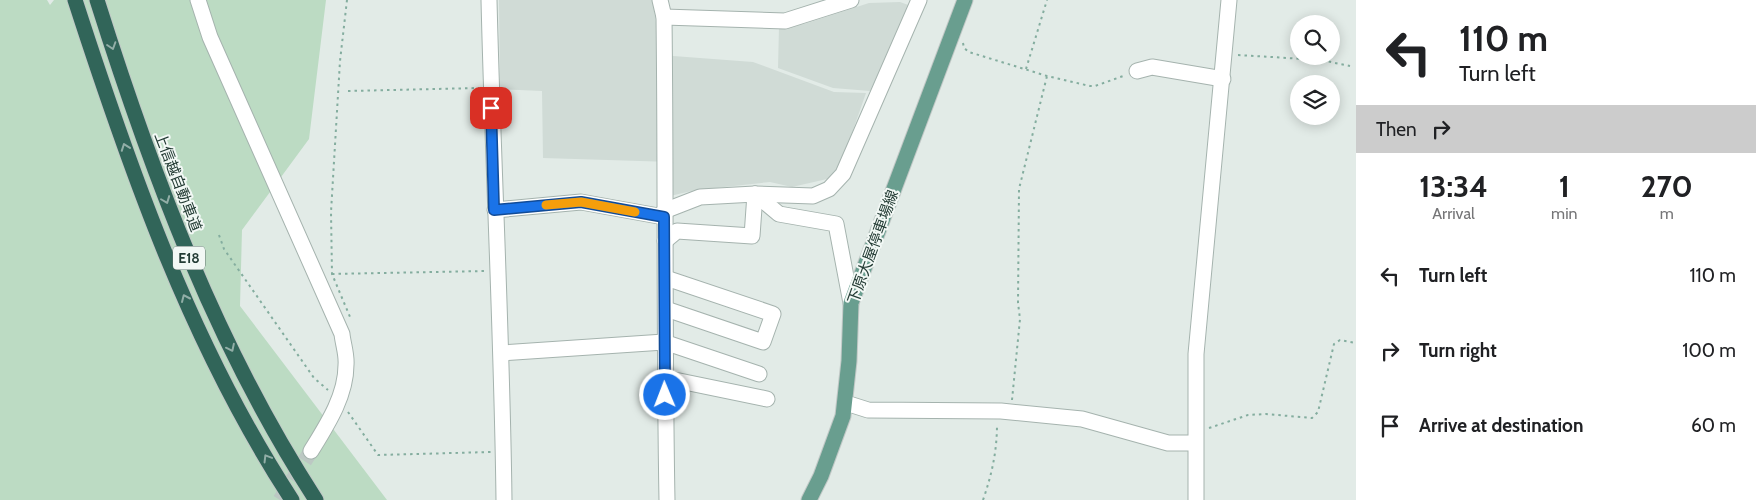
<!DOCTYPE html>
<html lang="en">
<head>
<meta charset="utf-8">
<style>
	body { margin:0; font-family:Cabin,"Noto Sans JP",sans-serif; background:#f2f2f2; color:#202124; height:100vh; display:flex; flex-direction:column; font-size:19px; white-space:nowrap }
	* { box-sizing:border-box; margin:0 }
	p { font-size:16px; color:#757577 }
	.icon { flex:none; width:28px; height:28px; fill:none; stroke:currentColor; stroke-width:2; stroke-linecap:round; stroke-linejoin:round }
	.map { position:relative; flex:1; overflow:hidden }
	.drawer { display:flex; flex-direction:column; background:#fff; width:400px }
	.drawer>* { flex:none }
	.hud { background:#fff; color:#202124; overflow:hidden }
	.buttons { position:absolute; left:1290px; top:15px; display:grid; gap:10px }
	.buttons a { display:grid; place-items:center; width:50px; height:50px; border-radius:50%; background:#fff; box-shadow:0 2px 12px #0003; font-size:25px }
	.pin { position:absolute; display:grid; place-items:center; width:42px; height:42px; color:#fff; margin:-21px; border-radius:10px; box-shadow:0 2px 8px #0006 }
	.me { position:absolute; width:55px; margin:-28px; rotate:359deg; stroke-linejoin:round; filter:drop-shadow(0 0 4px #0008) }
	.turn { display:flex; align-items:center; gap:18px; height:105px; padding:0 20px; font-size:22px }
	.turn .icon { width:65px; height:65px; stroke-width:2.5 }
	.turn b { display:block; font-size:35px; line-height:42px }
	.then { display:flex; align-items:center; height:48px; padding:0 20px; background:#0003; gap:10px; font-size:19px }
	.eta { display:flex; justify-content:space-evenly; align-items:center; height:85px; text-align:center }
	.eta b { font-size:30px; font-weight:700; line-height:35px }
	ul { padding:0; list-style:none }
	li { display:flex; align-items:center; gap:15px; height:75px; padding:0 20px }
	li div { flex:1 }
	li b { display:block; font-size:19px }
	li em { font-style:normal }
	main { display:flex; flex:1; min-height:0 }
	.map>svg:first-child { display:block }
	.built { fill:#d0dbd6 }
	.green { fill:#bcdbc3 }
	.lines { fill:none; stroke-linecap:round; stroke-linejoin:round }
	.minor-tunnel { stroke:#bcc8c3; stroke-width:15; stroke-dasharray:15 8; stroke-linecap:butt }
	.minor-casing { stroke:#a5b3ae; stroke-width:17 }
	.major-casing { stroke:#c1c8c6; stroke-width:17 }
	.highway-casing { stroke:#c1c8c6; stroke-width:17 }
	.path { stroke:#84ad9f; stroke-width:2; stroke-dasharray:2.5 4; stroke-linecap:butt }
	.minor { stroke:#fff; stroke-width:15 }
	.major { stroke:#699e8f; stroke-width:15 }
	.highway { stroke:#316559; stroke-width:15 }
	.oneway { stroke:#92aea7 }
	.route-casing { stroke:#114b97; stroke-width:12 }
	.route { stroke:#1a73e8; stroke-width:9 }
	.slow { stroke:#f59e0b; stroke-width:9 }
	.labels { text-anchor:middle; dominant-baseline:central; stroke-width:4; stroke-linejoin:round; paint-order:stroke }
	.shield { fill:#f2f8f5; stroke:#61746e; stroke-width:1 }
	.shield-label { font-size:14px; font-weight:bold; fill:#233b34 }
	.street-label { font-size:15px; fill:#233b34; stroke:#f2f8f5 }
</style>
</head>
<body>
<main>
<div class="map">
<svg width="1356" height="500" viewBox="0 0 1356 500">
	<rect width="100%" height="100%" fill="#e2ebe7"/>
	<g class="built">
		<polygon points="499,0 653,0 660,55 753,62 834,92 866,93 838,173 827,179 792,187 770,182 696,190 670,196 672,162 543,158 542,91 500,89"/>
		<polygon points="900,2 911,6 870,91 833,88 778,68 779,27 804,24 869,3"/>
	</g>
	<polygon class="green" points="0,0 47,0 50,5 54,0 326,0 309,139 242,230 240,306 387,500 0,500"/>
	<g class="lines">
		<polyline class="minor-tunnel" points="280,500 311,451"/>
		<g class="minor-casing">
			<g id="minor">
				<path d="M198 0 210 37 342 334C343 344 347 355 346 365 346 396 327 425 311 451"/>
				<path d="M489 0C493 167 502 333 504 500"/>
				<path d="M660 0 664 17C666 178 664 339 667 500"/>
				<polyline points="664,17 785,21 851,0"/>
				<polyline points="1137,71 1152,67 1223,79"/>
				<polyline points="755,194 779,214 836,224 851,303"/>
				<polyline points="495,210 581,202 664,217"/>
				<polyline points="664,211 700,197 755,194 813,196 829,189 843,174 919,0"/>
				<polyline points="665,241 677,231 752,236 755,194"/>
				<polyline points="666,278 773,314 763,342 666,309"/>
				<polyline points="502,353 664,342 759,374"/>
				<polyline points="665,378 767,399"/>
				<polyline points="846,403 868,410 1001,411 1082,419 1168,443 1195,443"/>
				<polyline points="1196,500 1196,354 1229,0"/>
			</g>
		</g>
		<g class="major-casing">
			<polyline id="major" points="809,500 821,476 843,416 849,361 851,303 965,0"/>
		</g>
		<g class="highway-casing">
			<g id="highway">
				<path d="M75 0C131 173 192 347 292 500"/>
				<path d="M97 0C152 174 216 346 316 500"/>
			</g>
		</g>
		<g class="path">
			<polyline points="347,0 340,61 331,212 332,274 350,317"/>
			<polyline points="963,43 964,48 969,52 1047,76 1090,86 1095,86 1126,75"/>
			<polyline points="1238,55 1321,60 1350,66"/>
			<polyline points="1026,69 1047,0"/>
			<polyline points="348,91 479,88"/>
			<polyline points="219,235 224,249 314,378 328,390"/>
			<polyline points="332,274 484,271"/>
			<polyline points="1012,400 1020,319 1018,303 1019,189 1047,76"/>
			<polyline points="348,412 378,455 491,452"/>
			<polyline points="1209,428 1248,415 1266,414 1312,418 1318,412 1334,344 1340,340 1356,343"/>
			<path d="M983 500C992 474 997 451 997 424"/>
		</g>
		<use href="#minor" class="minor"/>
		<use href="#major" class="major"/>
		<use href="#highway" class="highway"/>
	</g>
	<defs><path id="oneway-chevron" d="M-2-3.5L2.5 0L-2 3.5" fill="none" stroke-width="1.6" stroke-linecap="round" stroke-linejoin="round" transform="scale(1.25)"/></defs>
	<g class="oneway">
		<use href="#oneway-chevron" transform="translate(112 46) rotate(72)"/>
		<use href="#oneway-chevron" transform="translate(125 147) rotate(-110)"/>
		<use href="#oneway-chevron" transform="translate(166 200) rotate(69)"/>
		<use href="#oneway-chevron" transform="translate(185 298) rotate(-114)"/>
		<use href="#oneway-chevron" transform="translate(231 348) rotate(64)"/>
		<use href="#oneway-chevron" transform="translate(267 458) rotate(-121)"/>
	</g>
	<g class="lines">
		<g class="route-casing">
			<polyline id="route" points="491,108 494,210 581,202 664,217 665,395"/>
		</g>
		<use href="#route" class="route"/>
		<polyline class="slow" points="546,205 581,202 635,212"/>
	</g>
	<g class="labels">
		<rect class="shield" x="173" y="246.5" width="32" height="23" rx="4"/>
		<g class="shield-label">
			<text x="189" y="258">E18</text>
		</g>
		<g class="street-label">
			<text transform="translate(178 182) rotate(69)">上信越自動車道</text>
			<text transform="translate(873 247) rotate(-70)">下原大屋停車場線</text>
		</g>
	</g>
</svg>
<div class="buttons">
<a><svg class="icon" aria-label="search" viewBox="0 0 24 24"><circle cx="10" cy="10" r="6"/><path d="M15 15l6 6"/></svg></a>
<a><svg class="icon" aria-label="layers" viewBox="0 0 24 24"><path d="M12 4l9 5-9 5-9-5zM3 14l9 5 9-5"/></svg></a>
</div>
<div class="pin" style="left:491px;top:108px;background:#d93025"><svg class="icon" aria-label="arrive" viewBox="0 0 24 24"><path d="M6 21V4h12l-3 4 3 4H6"/></svg></div>
<svg class="me" style="left:665px;top:395px" viewBox="-20 -20 40 40"><circle r="17" fill="#1a73e8" stroke="#fff" stroke-width="3"/><path d="M0-11L8 9 0 5-8 9z" fill="#fff"/></svg>
</div>
<section class="drawer">
<div class="hud">
<div class="turn"><svg class="icon" aria-label="left" viewBox="0 0 24 24"><path d="M17 20v-9H6M10 6l-5 5 5 5"/></svg><div><b>110 m</b>Turn left</div></div>
<div class="then">Then<svg class="icon" aria-label="right" viewBox="0 0 24 24"><path d="M7 20v-9h11M14 6l5 5-5 5"/></svg></div>
</div>
<div class="eta">
<div><b>13:34</b><p>Arrival</p></div>
<div><b>1</b><p>min</p></div>
<div><b>270</b><p>m</p></div>
</div>
<ul>
<li><svg class="icon" aria-label="left" viewBox="0 0 24 24"><path d="M17 20v-9H6M10 6l-5 5 5 5"/></svg><div><b>Turn left</b></div><em>110 m</em></li>
<li><svg class="icon" aria-label="right" viewBox="0 0 24 24"><path d="M7 20v-9h11M14 6l5 5-5 5"/></svg><div><b>Turn right</b></div><em>100 m</em></li>
<li><svg class="icon" aria-label="arrive" viewBox="0 0 24 24"><path d="M6 21V4h12l-3 4 3 4H6"/></svg><div><b>Arrive at destination</b></div><em>60 m</em></li>
</ul>
</section>
</main>
</body>
</html>
